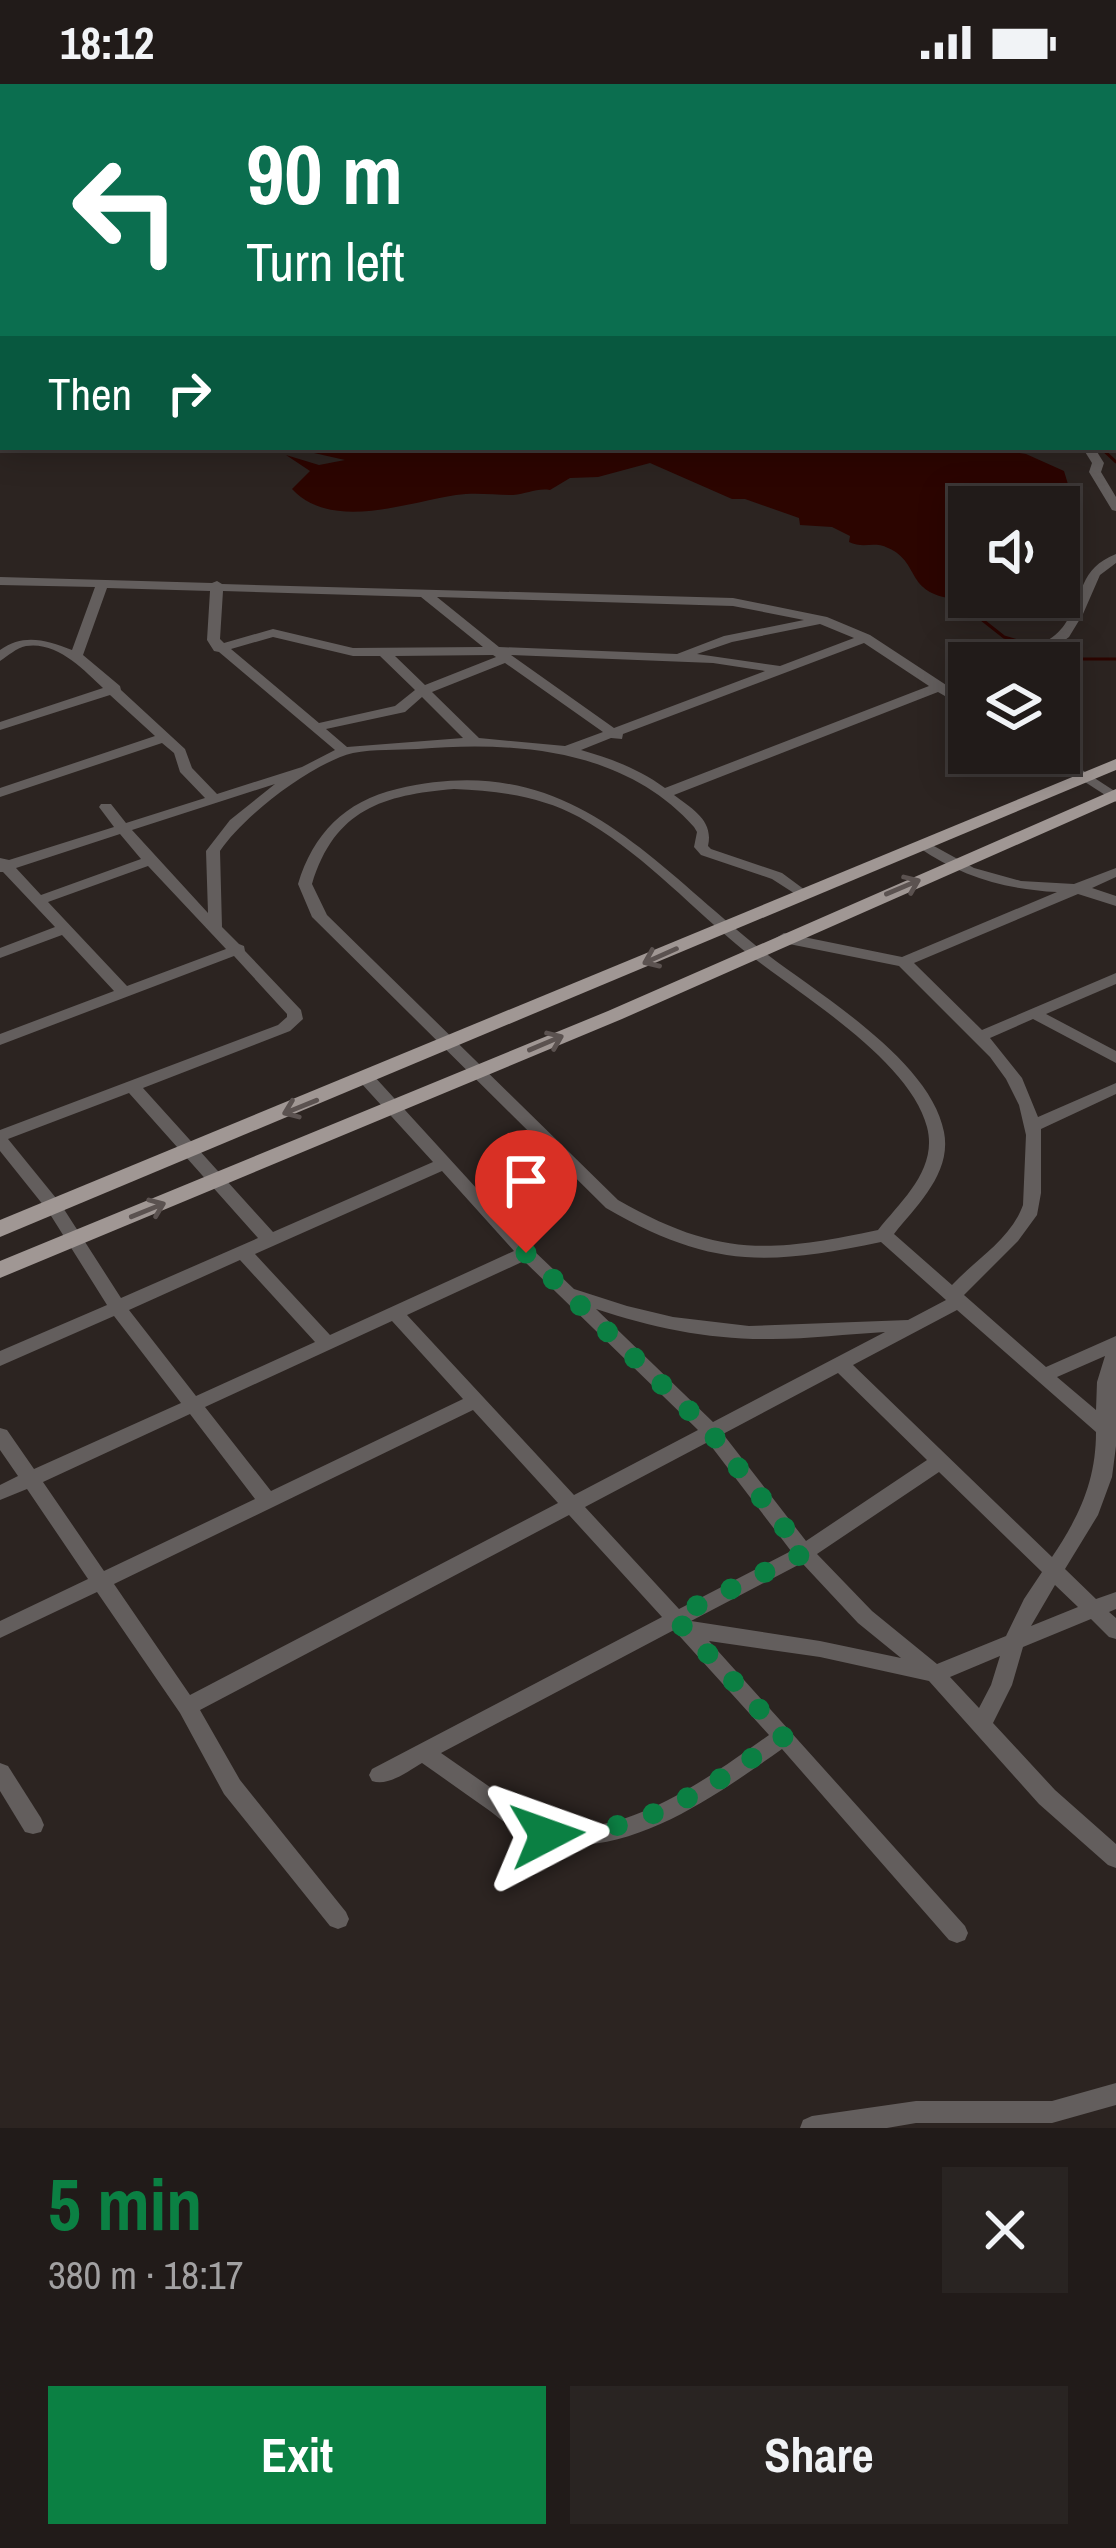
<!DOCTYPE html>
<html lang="en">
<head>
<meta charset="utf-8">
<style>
	body { margin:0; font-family:"Archivo Narrow",sans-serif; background:#292422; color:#f1f3f6; height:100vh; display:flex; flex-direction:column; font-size:45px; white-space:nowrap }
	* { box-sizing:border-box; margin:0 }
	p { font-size:39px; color:#a2a1a2 }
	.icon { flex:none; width:66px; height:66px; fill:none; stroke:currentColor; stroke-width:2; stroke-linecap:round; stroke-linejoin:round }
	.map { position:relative; height:2044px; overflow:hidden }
	.sheet { display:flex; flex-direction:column; background:#211b19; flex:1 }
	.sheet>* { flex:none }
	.hud { position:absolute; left:0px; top:0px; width:1116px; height:366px; box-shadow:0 6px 30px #0003,0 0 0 3px #3e3938; background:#0b6e4f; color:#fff; overflow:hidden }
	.buttons { position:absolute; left:948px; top:402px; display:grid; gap:24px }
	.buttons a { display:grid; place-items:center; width:132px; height:132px; border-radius:0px; background:#211b19; box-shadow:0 6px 30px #0003,0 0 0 3px #3e3938; font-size:60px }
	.pin { position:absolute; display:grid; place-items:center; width:102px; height:102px; color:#fff; margin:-123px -51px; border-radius:50% 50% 50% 0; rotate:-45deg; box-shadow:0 0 12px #0007 }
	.pin .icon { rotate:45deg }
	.me { position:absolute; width:132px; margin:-66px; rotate:86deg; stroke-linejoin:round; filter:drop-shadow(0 0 9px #0008) }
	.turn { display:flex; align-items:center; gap:42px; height:252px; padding:0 48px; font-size:54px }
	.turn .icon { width:156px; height:156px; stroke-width:2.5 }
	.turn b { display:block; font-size:84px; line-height:102px }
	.then { display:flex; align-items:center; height:114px; padding:0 48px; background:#0003; gap:24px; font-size:45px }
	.round { display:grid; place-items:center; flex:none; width:126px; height:126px; border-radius:0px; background:#292422 }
	.summary { display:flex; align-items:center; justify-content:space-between; height:204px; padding:0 48px }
	h1 { font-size:72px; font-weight:700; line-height:90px; color:#0b8043 }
	.primary-button { display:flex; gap:24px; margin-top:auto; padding:24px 48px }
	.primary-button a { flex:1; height:138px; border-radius:0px; background:#0b8043; color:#fff; font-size:48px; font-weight:700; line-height:138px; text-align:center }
	.primary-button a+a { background:#292422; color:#f1f3f6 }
	.status { display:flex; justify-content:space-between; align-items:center; height:84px; padding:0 60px; background:#211b19; direction:ltr }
	.status svg { height:33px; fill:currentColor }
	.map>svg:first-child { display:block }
	.water { fill:#2c0500 }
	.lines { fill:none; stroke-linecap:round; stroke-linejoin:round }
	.stream { stroke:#2c0500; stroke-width:3 }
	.minor { fill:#635e5d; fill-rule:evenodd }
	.major { fill:#a09794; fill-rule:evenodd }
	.oneway { stroke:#5b5250 }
	.route { stroke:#0b8043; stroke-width:21; stroke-dasharray:0 37.8 }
</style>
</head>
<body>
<div class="status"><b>18:12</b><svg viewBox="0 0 49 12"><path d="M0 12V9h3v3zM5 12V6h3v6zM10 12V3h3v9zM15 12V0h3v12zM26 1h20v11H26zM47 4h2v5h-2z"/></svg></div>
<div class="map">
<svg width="1116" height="2044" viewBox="0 0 1116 2044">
	<rect width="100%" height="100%" fill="#2c2421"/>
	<path class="water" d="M319 363H982L1026 370 1064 387 1076 427 1059 466V423H969V513H982C972 519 968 517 955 515 904 509 921 478 888 464 874 457 863 465 849 458L850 452 832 443 800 441 799 434 745 415H732L650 379 598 393 570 394 550 406C536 404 527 410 513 411 494 411 476 408 456 411 408 418 332 448 292 405L310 387 286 371 319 381 345 376 314 369Z"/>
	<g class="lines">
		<g class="stream">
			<polyline points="805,3 814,0"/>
			<polyline points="195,363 241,365"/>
			<polyline points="1100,363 1116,378"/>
			<polyline points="258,364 313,365"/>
			<polyline points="972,518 966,523 1004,553 1051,567 1057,575 1116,575"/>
		</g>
		<g class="minor">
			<polygon points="692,0 701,0 704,3 695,3"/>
			<polygon points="0,234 3,235 3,247 0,246"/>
			<polygon points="3,270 3,283 0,284 0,271"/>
			<polygon points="1082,363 1094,363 1104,379 1101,388 1116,413 1116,427 1112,426 1089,388 1092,379"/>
			<path d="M1116 470V479L1100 491 1083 530 1069 553 1034 579H1020C1033 562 1054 557 1065 540 1085 511 1078 485 1116 470Z"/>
			<path d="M0 493 212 499 217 497 222 500 733 514 827 533 870 551 969 616V626L938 608 674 711C692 725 714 736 708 762L711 765 782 789 805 806 807 809 800 813 772 795 701 771 694 763 697 748 694 743C625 665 516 657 418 665 397 666 374 665 353 669 312 679 243 732 220 767L222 843 239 860 244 862 245 867 301 926 303 935 290 947 143 1004 273 1148 433 1078 361 999 359 995 361 991H373L532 1165 574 1205 627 1222 673 1233 749 1242 908 1236 946 1216 881 1158C766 1182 710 1184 606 1124L312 833 298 800C313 750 345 717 397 705 571 664 647 777 768 871 822 912 931 978 944 1048 952 1089 917 1121 894 1150L952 1201C976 1175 1011 1155 1023 1121L1026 1051 1019 1021 1006 995 990 973 899 882 784 859 776 854 784 849 902 873 1057 808C1004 805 962 793 918 763L916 760 923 756 974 784 1021 797 1074 800 1116 784V793L1092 804 1116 812V822L1078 810 914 879 982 946 1116 889V900L1046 930 1116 967V979L1033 935 990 954 1022 994 1038 1033 1116 999V1010L1041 1045V1109L1037 1131 1018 1157 964 1211 1046 1283 1116 1252V1362L1112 1393 1098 1431 1065 1485 1096 1515 1116 1508V1525L1109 1528 1116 1534V1555L1109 1553 1091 1535 1023 1563 1012 1601 993 1639 1055 1706 1116 1760V1784L1108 1781 1039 1720 929 1597 820 1573 709 1557 965 1842 968 1849 965 1856 957 1859 949 1856 782 1665C714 1713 616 1785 529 1753 515 1748 502 1736 490 1727 467 1711 445 1695 422 1679 408 1687 388 1703 372 1697L369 1691 372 1685 662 1533 569 1431 200 1626 240 1696 346 1828 349 1835 346 1842 338 1845 330 1842 224 1710 180 1629 97 1508 0 1554V1537L88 1495 27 1405 0 1416V1401L18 1392 0 1366V1344L7 1346 34 1385 181 1319 114 1232 0 1282V1267L107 1221 48 1127 0 1067V1046L278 941 287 933V930L234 872 0 961V950L114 907 62 851 0 874V864L55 843 3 788H0V774L9 776 114 743 99 723 101 720H111L126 739 205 714 180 688 174 669 162 659 0 713V704L155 652 110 611 0 646V638L103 604C84 586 57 557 26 562 16 564 8 572 0 577V566C24 549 46 556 72 566L95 503 0 501ZM107 504 210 507 207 556 214 567 219 568 335 666 302 683 217 710 192 684 185 665 121 606 120 602 83 571ZM223 507 421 513 483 563 353 564 273 545 224 559 220 555ZM437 513 733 522 804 536 724 552 677 570 499 563ZM820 540 854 554 780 582 697 570 732 558ZM273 553 353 572H380L415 606 395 622 319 639 231 565ZM864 559 929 602 665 704C639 685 612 675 581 666L611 654 622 655 623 650ZM493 571 496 573 425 601 395 572ZM511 571 713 579 765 587 614 644ZM505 579 603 648 565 662 479 654 432 608ZM422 613 463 654 347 663 326 645 405 628ZM275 700 230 736 206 767 208 829 132 746ZM454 705C498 707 540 712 579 733 638 766 685 817 736 860 790 905 909 973 927 1043 938 1085 902 1116 878 1146 769 1169 718 1173 618 1116L327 831 312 800C335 725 383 711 454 705ZM120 750 141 775 41 811 16 784ZM148 782 226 865 127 902 48 818ZM129 1009 258 1154 121 1214 60 1119 8 1055ZM442 1087 514 1167 330 1251 255 1170ZM240 1176 315 1258 196 1312 129 1226ZM524 1177 698 1346 574 1411 407 1231ZM596 1225C653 1244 711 1256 772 1255 810 1255 847 1250 885 1248L713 1338ZM957 1226 1096 1348C1096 1397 1079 1433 1052 1473L853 1281ZM392 1237 463 1315 271 1407 205 1323ZM1105 1272 1097 1298 1096 1326 1057 1293ZM838 1289 927 1376 806 1457 723 1350ZM473 1326 558 1419 190 1611 114 1500ZM190 1330 255 1415 104 1487 43 1398ZM708 1358 791 1467 679 1525 585 1423ZM939 1388 1042 1488 1024 1515 1006 1552 937 1580 872 1527 817 1470ZM802 1479 858 1539 901 1574 820 1557 691 1537ZM1055 1501 1078 1523 1031 1542ZM674 1546 769 1651C712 1691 616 1764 541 1737 530 1733 520 1724 510 1717 487 1701 464 1685 441 1669ZM1000 1572 991 1601 979 1624 950 1593Z"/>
			<polygon points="1040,669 1056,669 1116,708 1116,718"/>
			<polygon points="0,1679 8,1682 41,1734 44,1741 41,1748 33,1750 25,1748 0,1707"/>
			<polygon points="1116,1999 1116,2021 1052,2039 916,2039 887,2044 800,2044 803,2036 812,2032 916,2017 1052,2017"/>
		</g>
		<g class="major">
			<polygon points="1116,675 1116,686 0,1153 0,1136"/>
			<polygon points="1116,705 1116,717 622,935 0,1194 0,1177 608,927"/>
		</g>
	</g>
	<defs><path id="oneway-shaft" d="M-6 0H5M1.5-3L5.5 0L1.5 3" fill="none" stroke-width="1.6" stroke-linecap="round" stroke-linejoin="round" transform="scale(3)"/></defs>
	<g class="oneway">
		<use href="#oneway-shaft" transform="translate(903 803) rotate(-23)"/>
		<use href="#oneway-shaft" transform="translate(660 872) rotate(156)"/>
		<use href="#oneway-shaft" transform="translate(546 959) rotate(-23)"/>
		<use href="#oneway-shaft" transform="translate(300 1023) rotate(158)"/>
		<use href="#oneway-shaft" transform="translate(148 1126) rotate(-22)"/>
	</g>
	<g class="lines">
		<path class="route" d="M526 1169 709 1346 804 1469 674 1533 784 1652C706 1706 645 1749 547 1751"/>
	</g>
</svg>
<div class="buttons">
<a><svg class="icon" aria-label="sound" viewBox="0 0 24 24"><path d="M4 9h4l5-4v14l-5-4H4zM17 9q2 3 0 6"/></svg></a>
<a><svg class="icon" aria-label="layers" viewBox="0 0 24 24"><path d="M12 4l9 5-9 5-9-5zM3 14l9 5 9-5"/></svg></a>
</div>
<div class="pin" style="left:526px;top:1169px;background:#d93025"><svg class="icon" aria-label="arrive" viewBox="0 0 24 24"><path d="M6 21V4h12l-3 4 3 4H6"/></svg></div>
<svg class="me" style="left:547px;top:1751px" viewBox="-20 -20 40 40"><path d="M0-17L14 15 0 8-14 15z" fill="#0b8043" stroke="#fff" stroke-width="4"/></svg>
<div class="hud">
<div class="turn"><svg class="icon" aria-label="left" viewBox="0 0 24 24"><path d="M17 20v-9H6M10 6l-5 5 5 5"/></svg><div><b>90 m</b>Turn left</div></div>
<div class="then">Then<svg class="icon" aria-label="right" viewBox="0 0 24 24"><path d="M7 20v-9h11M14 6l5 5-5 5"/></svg></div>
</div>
</div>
<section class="sheet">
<div class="summary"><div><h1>5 min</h1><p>380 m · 18:17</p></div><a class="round"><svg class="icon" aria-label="close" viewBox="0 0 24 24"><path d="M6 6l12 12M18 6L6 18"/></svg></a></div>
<div class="primary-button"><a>Exit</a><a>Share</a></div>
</section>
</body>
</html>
